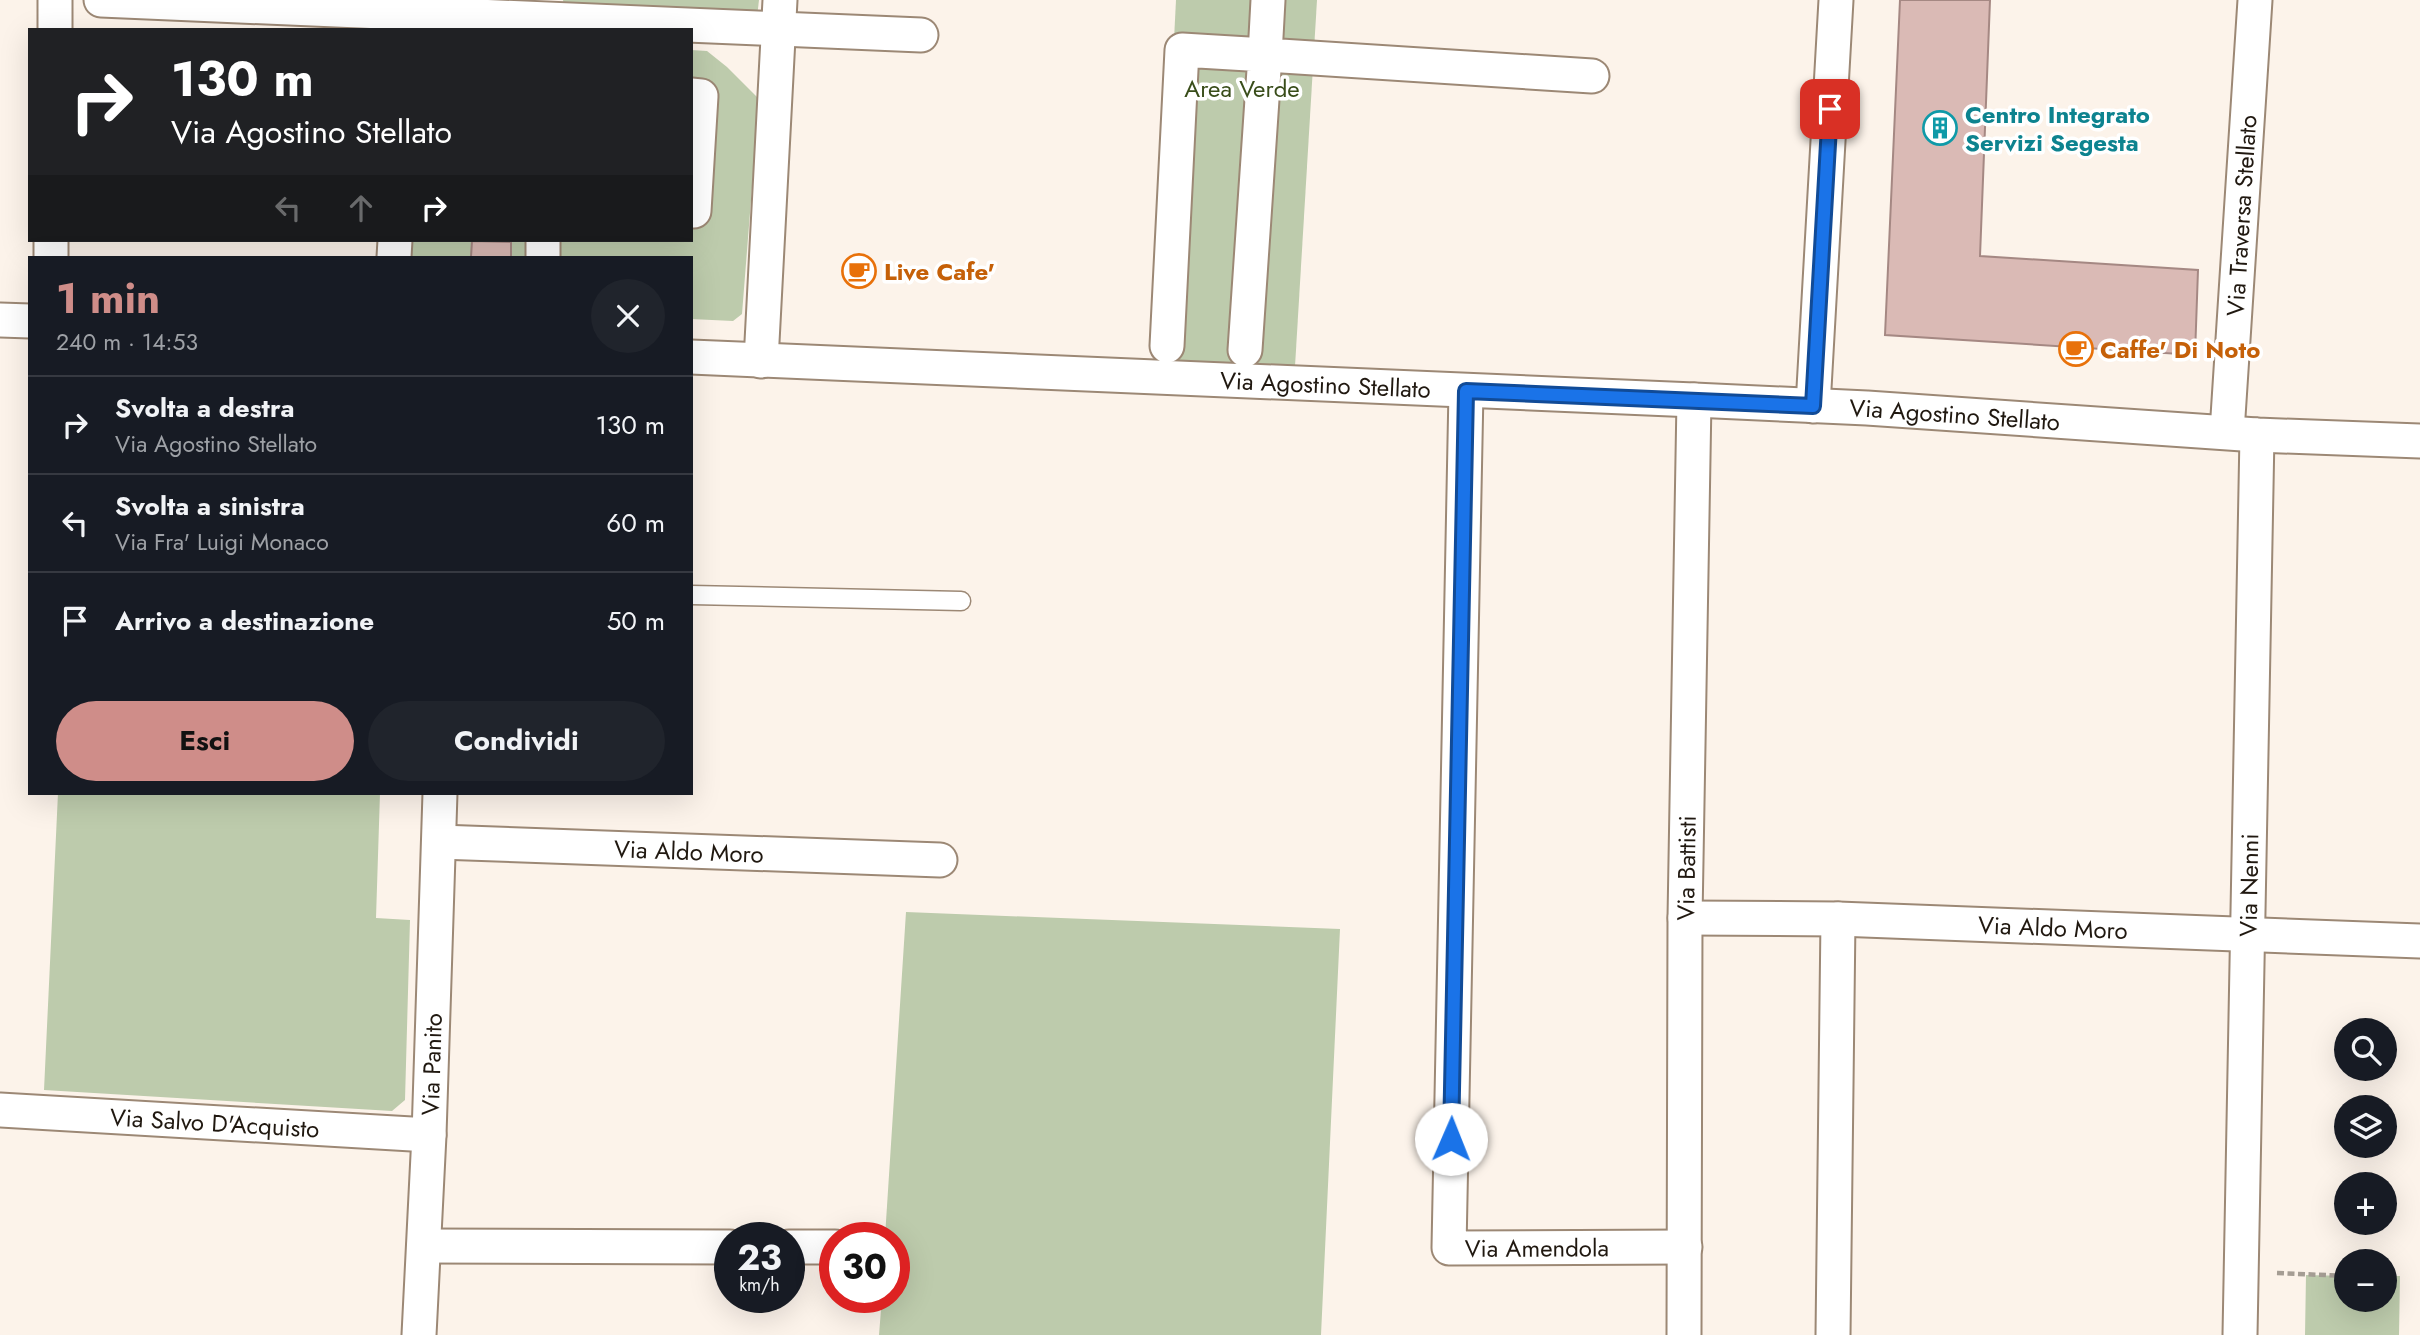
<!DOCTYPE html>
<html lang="it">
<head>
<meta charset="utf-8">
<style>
	body { margin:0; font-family:Jost,sans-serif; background:#20242c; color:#f1f3f6; height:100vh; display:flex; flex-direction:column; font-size:26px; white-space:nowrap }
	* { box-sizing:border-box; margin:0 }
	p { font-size:23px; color:#9ea1a6 }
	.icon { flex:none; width:38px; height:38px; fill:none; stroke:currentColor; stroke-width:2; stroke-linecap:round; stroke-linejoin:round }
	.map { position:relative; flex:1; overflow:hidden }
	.panel { position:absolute; left:28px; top:256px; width:665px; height:539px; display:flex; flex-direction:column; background:#171b24; border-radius:0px; box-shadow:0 7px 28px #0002 }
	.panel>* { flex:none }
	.hud { position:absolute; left:28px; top:28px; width:665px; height:214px; border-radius:0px; box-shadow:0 7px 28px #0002; background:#202124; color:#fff; overflow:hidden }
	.tools { position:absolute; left:2334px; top:1018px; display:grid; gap:14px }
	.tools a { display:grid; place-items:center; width:63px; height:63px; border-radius:50%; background:#171b24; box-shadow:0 7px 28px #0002; font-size:35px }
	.speed { position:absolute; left:714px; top:1222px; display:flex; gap:14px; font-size:35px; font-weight:700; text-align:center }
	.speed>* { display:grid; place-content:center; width:91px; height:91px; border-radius:50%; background:#171b24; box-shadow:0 7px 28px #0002; line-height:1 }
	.speed small { font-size:18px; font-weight:400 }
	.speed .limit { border:10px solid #d22; background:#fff; color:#111 }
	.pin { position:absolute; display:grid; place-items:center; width:60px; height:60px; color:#fff; margin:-30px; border-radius:14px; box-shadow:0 4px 10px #0006 }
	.me { position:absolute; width:77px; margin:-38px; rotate:1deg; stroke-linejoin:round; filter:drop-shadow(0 0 5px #0008) }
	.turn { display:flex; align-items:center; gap:24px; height:147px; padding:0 28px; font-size:32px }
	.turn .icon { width:91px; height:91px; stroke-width:2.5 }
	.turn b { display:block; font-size:49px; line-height:60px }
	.lanes { display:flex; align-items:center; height:66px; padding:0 28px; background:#0003; justify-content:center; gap:35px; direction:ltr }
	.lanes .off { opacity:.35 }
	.round { display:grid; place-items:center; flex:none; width:74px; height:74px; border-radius:37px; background:#20242c }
	.head { display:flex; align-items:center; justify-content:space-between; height:119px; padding:0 28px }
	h1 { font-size:42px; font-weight:700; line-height:52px; color:#cf8d89 }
	.button { display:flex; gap:14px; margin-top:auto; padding:14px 28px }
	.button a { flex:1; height:80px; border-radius:42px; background:#cf8d89; color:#111; font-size:28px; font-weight:700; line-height:80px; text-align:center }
	.button a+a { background:#20242c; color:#f1f3f6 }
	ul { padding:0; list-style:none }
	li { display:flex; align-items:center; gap:21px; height:98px; padding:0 28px; border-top:2px solid #363941 }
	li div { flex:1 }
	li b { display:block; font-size:26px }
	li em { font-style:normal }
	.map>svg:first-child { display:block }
	.green { fill:#bdcbac }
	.building { fill:#dabab5; stroke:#a58883; stroke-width:2 }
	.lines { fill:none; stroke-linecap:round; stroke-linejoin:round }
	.lane-casing { stroke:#9c8875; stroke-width:21 }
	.street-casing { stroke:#9c8875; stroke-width:37 }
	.path { stroke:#a59d94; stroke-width:4.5; stroke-dasharray:7 3.5; stroke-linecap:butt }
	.lane { stroke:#fff; stroke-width:18 }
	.street { stroke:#fff; stroke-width:33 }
	.route-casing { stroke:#114b97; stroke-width:18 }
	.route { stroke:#1a73e8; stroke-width:12 }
	.labels { text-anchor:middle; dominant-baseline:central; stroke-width:7; stroke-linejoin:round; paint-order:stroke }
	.park-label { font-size:24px; fill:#394d1a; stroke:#fff }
	.culture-label { font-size:24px; font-weight:bold; fill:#0d838f; stroke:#fff; text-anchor:start }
	.street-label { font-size:24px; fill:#201810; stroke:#fff }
	.food-label { font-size:24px; font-weight:bold; fill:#c56008; stroke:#fff; text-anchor:start }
</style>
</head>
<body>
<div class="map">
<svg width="2420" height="1335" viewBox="0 0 2420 1335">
	<rect width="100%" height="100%" fill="#fcf3ea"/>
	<g class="green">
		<polygon points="563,0 759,0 757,17 564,5"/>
		<polygon points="1176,0 1317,0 1294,383 1157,378"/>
		<polygon points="691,50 707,51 727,67 759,99 742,314 733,321 691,319 691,257 412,257 412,240 691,240"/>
		<polygon points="58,793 380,793 376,918 410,920 405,1100 392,1111 44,1090"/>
		<polygon points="906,912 1340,929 1321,1335 879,1335 882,1297 894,1297 894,1237 885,1237"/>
		<polygon points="2306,1275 2347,1276 2347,1300 2385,1300 2385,1276 2400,1276 2399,1335 2305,1335"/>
	</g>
	<g class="building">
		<polygon points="1900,0 1990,0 1980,256 2198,270 2195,355 1885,335"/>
		<polygon points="472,241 511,242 511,257 471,257"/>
	</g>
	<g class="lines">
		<g class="lane-casing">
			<polyline id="lane" points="691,595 961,601"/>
		</g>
		<g class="street-casing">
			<g id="street">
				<polyline points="101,0 921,35"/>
				<polyline points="1268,0 1265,55 1592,76"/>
				<polyline points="55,30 55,0"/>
				<polyline points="691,95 701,96 694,211 691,211"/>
				<polyline points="51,257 51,240"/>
				<polyline points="394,257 395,240"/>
				<polyline points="543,257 543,240"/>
				<polyline points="0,320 30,321"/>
				<polyline points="1167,346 1182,50 1265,55 1245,350"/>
				<path id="s1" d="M691 357 1694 400 1867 408 2257 435 2420 441"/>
				<polyline points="761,361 780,0"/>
				<path id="s2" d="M1466 391 1449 1248 1685 1247"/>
				<polyline points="1813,406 1836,0"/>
				<path id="s3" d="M2227 432 2255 0"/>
				<path id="s4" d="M439 842 940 860"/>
				<path id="s5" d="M1685 918 1838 919 2420 941"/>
				<path id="s6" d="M0 1110 429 1135"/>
				<polyline points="424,1246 730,1247"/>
				<polyline points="789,1247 835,1247"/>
				<path id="s7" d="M419 1335 429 1135 440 793"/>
				<path id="s8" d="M1684 1335 1685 918 1694 400"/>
				<polyline points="1833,1335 1838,919"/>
				<path id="s9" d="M2240 1335 2257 435"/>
			</g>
		</g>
		<polyline class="path" points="2277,1273 2347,1276"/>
		<use href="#lane" class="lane"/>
		<use href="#street" class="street"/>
	</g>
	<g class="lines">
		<g class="route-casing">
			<polyline id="route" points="1451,1139 1466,391 1813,406 1830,109"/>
		</g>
		<use href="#route" class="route"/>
	</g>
	<defs>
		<g id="building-ring" transform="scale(1.75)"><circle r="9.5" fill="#fff" stroke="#0f9aa8" stroke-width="1.5"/><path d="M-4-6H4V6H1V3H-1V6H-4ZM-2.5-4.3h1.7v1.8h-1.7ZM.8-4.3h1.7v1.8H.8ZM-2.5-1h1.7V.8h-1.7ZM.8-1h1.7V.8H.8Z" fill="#0f9aa8"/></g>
		<g id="cafe-ring" transform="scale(1.75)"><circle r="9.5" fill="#fff" stroke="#e8710a" stroke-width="1.5"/><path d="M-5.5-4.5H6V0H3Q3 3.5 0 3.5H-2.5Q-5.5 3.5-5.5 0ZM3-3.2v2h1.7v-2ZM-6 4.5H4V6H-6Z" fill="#e8710a"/></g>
	</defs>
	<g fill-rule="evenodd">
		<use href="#building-ring" x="1940" y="128"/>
		<use href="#cafe-ring" x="859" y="271"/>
		<use href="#cafe-ring" x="2076" y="349"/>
	</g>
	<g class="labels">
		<g class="park-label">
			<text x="1242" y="88">Area Verde</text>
		</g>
		<g class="culture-label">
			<text x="1965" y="114">Centro Integrato<tspan x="1965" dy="28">Servizi Segesta</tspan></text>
		</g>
		<g class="street-label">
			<text stroke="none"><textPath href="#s3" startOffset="217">Via Traversa Stellato</textPath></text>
			<text stroke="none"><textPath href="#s1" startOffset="635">Via Agostino Stellato</textPath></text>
			<text stroke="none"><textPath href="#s1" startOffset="1265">Via Agostino Stellato</textPath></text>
			<text stroke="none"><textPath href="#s4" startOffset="250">Via Aldo Moro</textPath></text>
			<text stroke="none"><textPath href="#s8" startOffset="467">Via Battisti</textPath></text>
			<text stroke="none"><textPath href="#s9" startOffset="450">Via Nenni</textPath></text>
			<text stroke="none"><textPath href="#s5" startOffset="368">Via Aldo Moro</textPath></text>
			<text stroke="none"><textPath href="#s7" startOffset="271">Via Panito</textPath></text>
			<text stroke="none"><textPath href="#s6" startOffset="215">Via Salvo D'Acquisto</textPath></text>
			<text stroke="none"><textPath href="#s2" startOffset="945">Via Amendola</textPath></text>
		</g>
		<g class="food-label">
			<text x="884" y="271">Live Cafe'</text>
			<text x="2100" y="349">Caffe' Di Noto</text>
		</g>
	</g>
</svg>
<div class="tools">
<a><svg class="icon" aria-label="search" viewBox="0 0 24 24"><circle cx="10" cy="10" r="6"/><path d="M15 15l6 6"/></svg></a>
<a><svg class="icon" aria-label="layers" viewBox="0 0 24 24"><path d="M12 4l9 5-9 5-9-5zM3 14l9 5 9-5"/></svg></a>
<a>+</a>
<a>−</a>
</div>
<div class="speed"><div>23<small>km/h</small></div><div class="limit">30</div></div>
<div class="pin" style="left:1830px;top:109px;background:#d93025"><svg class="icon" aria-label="arrive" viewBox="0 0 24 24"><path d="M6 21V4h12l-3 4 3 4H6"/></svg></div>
<svg class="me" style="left:1451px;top:1139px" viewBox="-20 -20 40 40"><circle r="19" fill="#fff"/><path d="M0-13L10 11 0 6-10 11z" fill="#1a73e8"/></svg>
<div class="hud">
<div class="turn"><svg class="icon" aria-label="right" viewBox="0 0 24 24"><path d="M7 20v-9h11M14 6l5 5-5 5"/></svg><div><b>130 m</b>Via Agostino Stellato</div></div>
<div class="lanes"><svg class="icon off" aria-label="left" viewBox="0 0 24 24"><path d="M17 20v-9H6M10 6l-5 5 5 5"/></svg><svg class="icon off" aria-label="ahead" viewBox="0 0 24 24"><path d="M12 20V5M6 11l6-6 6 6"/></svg><svg class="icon" aria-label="right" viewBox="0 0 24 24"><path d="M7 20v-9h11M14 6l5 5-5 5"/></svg></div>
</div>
<section class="panel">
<div class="head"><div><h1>1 min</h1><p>240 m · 14:53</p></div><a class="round"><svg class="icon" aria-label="close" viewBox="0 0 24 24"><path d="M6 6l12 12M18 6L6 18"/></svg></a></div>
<ul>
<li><svg class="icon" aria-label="right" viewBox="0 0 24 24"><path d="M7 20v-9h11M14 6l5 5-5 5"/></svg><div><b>Svolta a destra</b><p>Via Agostino Stellato</p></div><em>130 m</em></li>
<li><svg class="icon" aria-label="left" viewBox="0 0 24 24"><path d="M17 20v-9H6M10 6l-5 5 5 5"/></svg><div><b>Svolta a sinistra</b><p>Via Fra' Luigi Monaco</p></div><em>60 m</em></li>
<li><svg class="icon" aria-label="arrive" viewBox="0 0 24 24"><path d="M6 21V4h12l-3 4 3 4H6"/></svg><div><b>Arrivo a destinazione</b></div><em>50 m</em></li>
</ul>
<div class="button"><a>Esci</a><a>Condividi</a></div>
</section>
</div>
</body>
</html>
